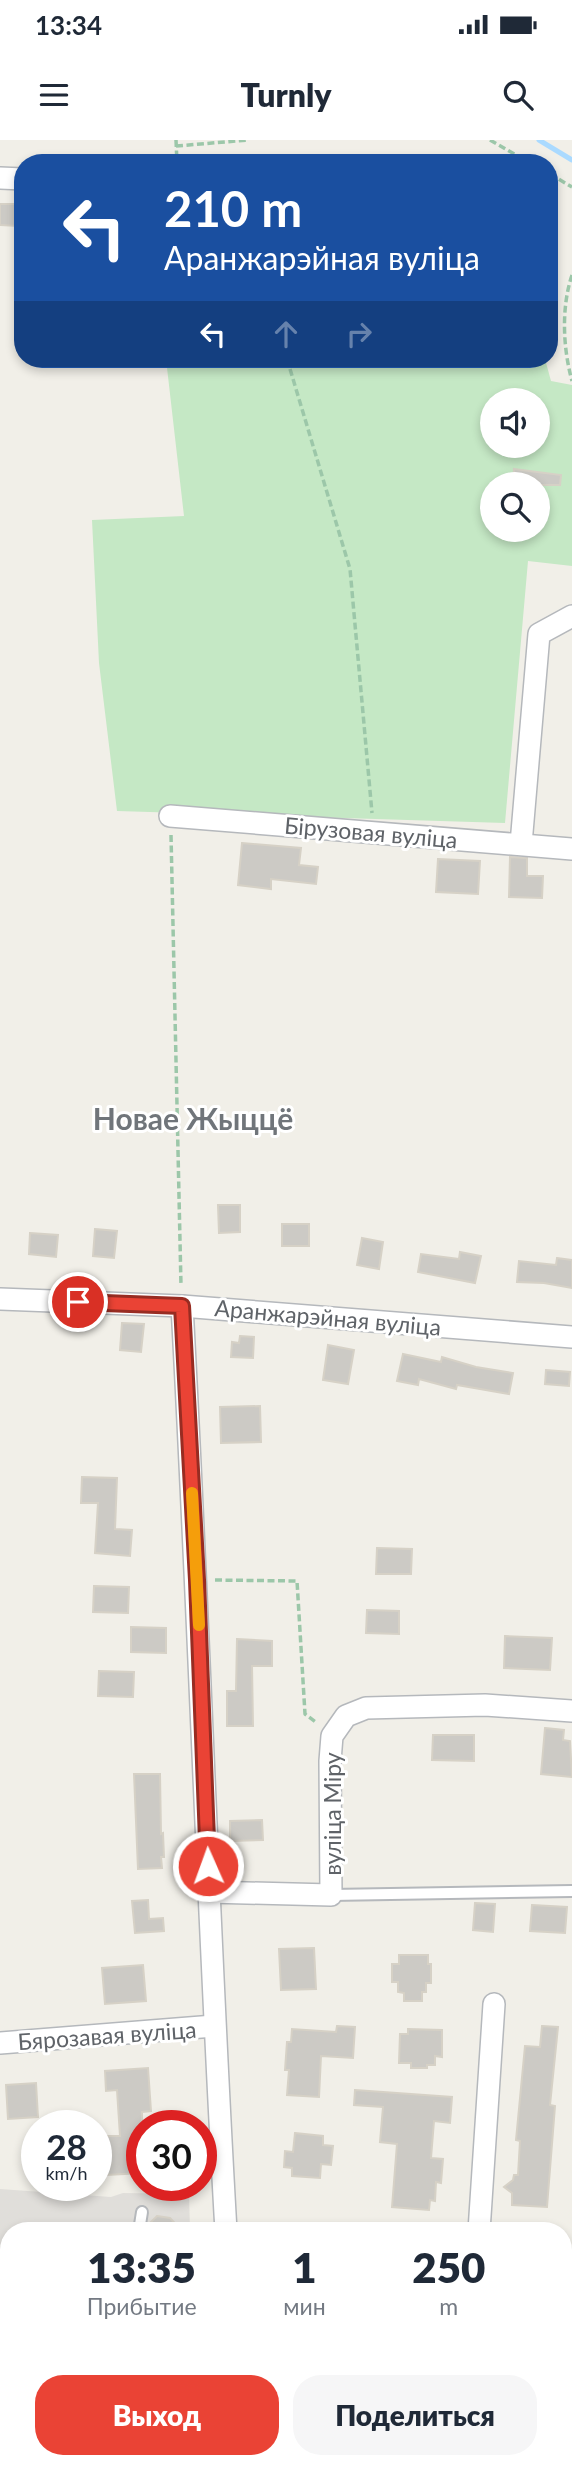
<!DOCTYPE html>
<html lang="ru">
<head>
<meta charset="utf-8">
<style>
	body { margin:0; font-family:Lato,sans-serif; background:#f6f6f7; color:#1f2937; height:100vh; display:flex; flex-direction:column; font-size:26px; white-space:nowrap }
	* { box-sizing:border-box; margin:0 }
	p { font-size:23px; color:#747a83 }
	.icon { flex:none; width:38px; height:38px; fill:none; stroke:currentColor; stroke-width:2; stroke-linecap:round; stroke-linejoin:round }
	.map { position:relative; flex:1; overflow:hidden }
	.sheet { position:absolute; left:0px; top:2082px; width:572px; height:247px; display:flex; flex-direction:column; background:#fff; border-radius:28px 28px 0 0; box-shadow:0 4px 10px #0003 }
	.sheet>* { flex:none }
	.hud { position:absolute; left:14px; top:14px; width:544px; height:214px; border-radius:28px; box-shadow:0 4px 10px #0003; background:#1a4fa0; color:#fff; overflow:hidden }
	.controls { position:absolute; left:480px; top:248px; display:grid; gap:14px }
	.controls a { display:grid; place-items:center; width:70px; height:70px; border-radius:50%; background:#fff; box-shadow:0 4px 10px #0003; font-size:35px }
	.speed { position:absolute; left:21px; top:1970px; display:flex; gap:14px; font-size:35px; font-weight:700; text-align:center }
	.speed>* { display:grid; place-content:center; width:91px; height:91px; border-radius:50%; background:#fff; box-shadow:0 4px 10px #0003; line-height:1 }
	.speed small { font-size:18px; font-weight:400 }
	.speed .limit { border:10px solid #d22; background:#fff; color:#111 }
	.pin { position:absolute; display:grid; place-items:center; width:60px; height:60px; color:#fff; margin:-30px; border:4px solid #fff; border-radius:50%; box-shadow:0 2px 7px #0007 }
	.me { position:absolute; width:77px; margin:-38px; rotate:358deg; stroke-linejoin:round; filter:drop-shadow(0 0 5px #0008) }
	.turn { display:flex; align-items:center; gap:24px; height:147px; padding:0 35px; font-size:32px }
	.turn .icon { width:91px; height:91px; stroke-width:2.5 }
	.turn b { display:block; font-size:49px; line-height:60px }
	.lanes { display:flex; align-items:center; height:66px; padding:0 35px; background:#0003; justify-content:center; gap:35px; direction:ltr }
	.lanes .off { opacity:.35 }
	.eta { display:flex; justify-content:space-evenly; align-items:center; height:119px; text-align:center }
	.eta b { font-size:42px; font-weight:800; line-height:49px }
	.cta { display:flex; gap:14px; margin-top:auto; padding:14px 35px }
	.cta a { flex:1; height:80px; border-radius:28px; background:#ea4335; color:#fff; font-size:28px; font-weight:800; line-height:80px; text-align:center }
	.cta a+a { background:#f6f6f7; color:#1f2937 }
	.status { display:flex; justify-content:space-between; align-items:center; height:49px; padding:0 35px; background:#fff; direction:ltr }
	.status svg { height:19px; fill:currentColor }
	header { display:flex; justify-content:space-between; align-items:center; height:91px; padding:0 35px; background:#fff; font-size:32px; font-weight:800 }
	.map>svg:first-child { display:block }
	.industrial { fill:#e0deda }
	.green { fill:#c5e8c5; fill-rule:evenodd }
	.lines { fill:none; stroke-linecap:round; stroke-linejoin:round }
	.stream { stroke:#aadaff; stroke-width:5 }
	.building { fill:#cccac5; stroke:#d6d1c6; stroke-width:2 }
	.lane-casing { stroke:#b5b8bc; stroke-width:14 }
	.street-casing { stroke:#b5b8bc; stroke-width:24 }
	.path { stroke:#9cc7a9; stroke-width:3.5; stroke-dasharray:7 3.5; stroke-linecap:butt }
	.lane { stroke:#fff; stroke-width:10 }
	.street { stroke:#fff; stroke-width:21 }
	.route-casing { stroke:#982c22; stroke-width:18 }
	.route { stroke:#ea4335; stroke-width:12 }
	.slow { stroke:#f59e0b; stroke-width:12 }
	.labels { text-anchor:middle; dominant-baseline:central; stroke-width:6; stroke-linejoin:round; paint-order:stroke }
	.street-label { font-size:23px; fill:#5f6368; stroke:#fff }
	.district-label { font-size:30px; font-weight:bold; fill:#70757a; stroke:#fff }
</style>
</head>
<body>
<div class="status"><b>13:34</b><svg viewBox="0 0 49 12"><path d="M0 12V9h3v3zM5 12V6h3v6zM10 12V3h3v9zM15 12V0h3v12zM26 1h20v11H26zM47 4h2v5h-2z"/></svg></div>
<header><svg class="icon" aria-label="menu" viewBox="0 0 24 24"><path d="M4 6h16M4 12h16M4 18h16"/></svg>Turnly<svg class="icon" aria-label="search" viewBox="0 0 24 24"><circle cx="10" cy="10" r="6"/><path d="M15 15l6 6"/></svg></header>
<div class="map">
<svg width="572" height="2328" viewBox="0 0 572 2328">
	<rect width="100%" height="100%" fill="#f1efe8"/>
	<polygon class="industrial" points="0,2049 111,2057 123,2053 189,2054 190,2091 9,2091 9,2320 199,2320 200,2328 0,2328"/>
	<g class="green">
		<path d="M166 219H545L551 241 572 245V426L528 421 505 683 117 671 99 523 92 380 184 376ZM492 261H537V306H492ZM492 345H537V390H492Z"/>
		<polygon points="564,2236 572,2237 572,2328 263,2328 263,2320 564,2320"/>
	</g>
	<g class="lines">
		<polyline class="stream" points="539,0 572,20"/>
	</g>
	<g class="building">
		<polygon points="0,64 18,64 18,86 0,85"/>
		<polygon points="514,329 561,335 560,345 513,345"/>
		<polygon points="242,703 301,708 299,725 318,727 316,744 271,739 271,749 238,745"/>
		<polygon points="510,717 527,718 527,736 543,736 542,758 509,757"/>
		<polygon points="438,719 480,721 478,754 436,752"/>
		<polygon points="218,1065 240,1065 240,1092 219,1093"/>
		<rect x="282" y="1084" width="27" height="22"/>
		<polygon points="95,1089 117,1091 114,1118 93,1116"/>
		<polygon points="30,1093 58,1095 56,1117 29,1114"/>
		<polygon points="362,1098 383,1102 379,1129 357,1125"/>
		<polygon points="460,1112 481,1116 475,1143 418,1132 421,1114 459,1119"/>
		<polygon points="557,1118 572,1120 572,1148 544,1143 517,1142 519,1121 556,1125"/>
		<polygon points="122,1183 144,1184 141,1212 120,1210"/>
		<polygon points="240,1196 254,1197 253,1218 231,1217 232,1202 239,1203"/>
		<polygon points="328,1205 354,1210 348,1244 323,1240"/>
		<polygon points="403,1214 441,1222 442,1217 476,1227 513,1233 509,1254 457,1245 456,1249 419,1239 418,1245 397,1241"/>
		<polygon points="546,1230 570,1232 569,1246 545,1244"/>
		<polygon points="260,1266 261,1302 221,1303 220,1267"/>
		<polygon points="82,1337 117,1338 115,1389 132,1390 130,1416 95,1413 98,1363 81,1363"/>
		<polygon points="377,1408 412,1409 411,1434 376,1434"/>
		<polygon points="94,1446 129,1447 128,1473 93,1472"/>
		<polygon points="367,1470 399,1471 399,1494 366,1493"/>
		<polygon points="131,1487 166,1488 166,1513 131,1512"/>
		<polygon points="505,1496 552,1498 550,1530 504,1528"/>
		<polygon points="237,1499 272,1501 272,1526 252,1526 253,1586 227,1586 227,1551 236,1551"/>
		<polygon points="99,1531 134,1532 133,1557 98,1556"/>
		<polygon points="545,1588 564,1590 563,1600 570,1601 572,1637 541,1634"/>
		<polygon points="433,1595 474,1595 474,1621 432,1620"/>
		<polygon points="134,1634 160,1634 161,1694 163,1693 164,1717 161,1717 162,1728 138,1729"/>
		<polygon points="262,1680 263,1700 230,1701 230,1681"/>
		<polygon points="148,1760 149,1779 163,1778 164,1791 135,1793 132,1761"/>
		<polygon points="475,1763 495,1764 493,1792 473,1790"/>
		<polygon points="532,1765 567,1767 565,1793 530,1791"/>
		<polygon points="314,1808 316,1849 281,1850 279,1809"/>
		<polygon points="399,1815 428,1815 428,1824 431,1824 431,1843 426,1843 426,1852 422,1852 422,1861 404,1861 404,1853 398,1852 398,1842 392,1842 392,1824 399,1824"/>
		<polygon points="143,1825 146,1861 105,1864 102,1828"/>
		<polygon points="337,1886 355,1887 353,1918 321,1916 319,1957 287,1955 289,1930 285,1930 287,1902 291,1902 292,1889 336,1892"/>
		<polygon points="542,1886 558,1887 550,1965 555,1966 547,2067 512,2065 512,2053 504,2047 513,2040 514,2035 518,2035 520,2001 516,2000 525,1906 540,1907"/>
		<polygon points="408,1889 442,1890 442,1917 435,1916 435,1925 427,1925 427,1928 411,1928 411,1923 399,1923 400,1894 408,1894"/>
		<polygon points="148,1928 151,1971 142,1972 142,2033 107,2035 105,1996 120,1996 117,1950 106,1951 105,1931"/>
		<polygon points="36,1943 38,1977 8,1979 6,1945"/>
		<polygon points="355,1950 452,1957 450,1983 434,1981 431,2018 443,2019 441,2043 436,2042 435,2061 430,2060 429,2070 392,2067 397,2004 380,2002 383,1967 354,1965"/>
		<polygon points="295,1993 323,1996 323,2005 333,2006 331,2025 321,2024 320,2038 292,2036 292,2028 284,2027 285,2011 293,2012"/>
		<polygon points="157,2076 170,2078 182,2091 147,2091 148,2085"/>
	</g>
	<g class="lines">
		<g class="lane-casing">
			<g id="lane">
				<polyline points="331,1755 572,1751"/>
				<polyline points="139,2091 142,2072"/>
				<polyline points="93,2328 94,2320"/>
			</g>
		</g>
		<g class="street-casing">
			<g id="street">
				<polyline points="0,38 23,39"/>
				<polyline points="170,676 572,709"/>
				<polyline points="521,704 539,494 572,476"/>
				<polyline points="0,1159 182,1166 572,1197"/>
				<path d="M182 1166C199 1474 208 1783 226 2091"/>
				<polyline points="209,1752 331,1755 330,1621 332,1596 346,1576 366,1568 485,1565 572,1571"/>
				<polyline points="0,1903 214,1886"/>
				<polyline points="479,2091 494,1864"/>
				<polyline points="564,2221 572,2221"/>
				<polyline points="238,2320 239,2328"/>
			</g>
		</g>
		<g class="path">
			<polyline points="176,0 177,23"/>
			<polyline points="490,0 530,23"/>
			<polyline points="176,6 249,0"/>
			<polyline points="550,34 572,47"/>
			<path d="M572 135C561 168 563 208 572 241"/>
			<polyline points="287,219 350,429 372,673"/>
			<polyline points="171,695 181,1146"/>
			<polyline points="215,1440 297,1441 305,1574 317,1583"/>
		</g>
		<use href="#lane" class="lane"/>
		<use href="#street" class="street"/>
	</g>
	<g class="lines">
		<g class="route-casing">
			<polyline id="route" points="78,1162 182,1166 197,1440 208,1726"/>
		</g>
		<use href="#route" class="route"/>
		<polyline class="slow" points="192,1353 199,1485"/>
	</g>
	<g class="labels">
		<g class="street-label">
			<text transform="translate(371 692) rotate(5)">Бірузовая вуліца</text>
			<text transform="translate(328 1177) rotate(5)">Аранжарэйная вуліца</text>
			<text transform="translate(332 1674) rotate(-90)">вуліца Міру</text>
			<text transform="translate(107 1895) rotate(-4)">Бярозавая вуліца</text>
		</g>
		<g class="district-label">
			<text x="193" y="978">Новае Жыццё</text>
		</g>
	</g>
</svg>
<div class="controls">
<a><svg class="icon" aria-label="sound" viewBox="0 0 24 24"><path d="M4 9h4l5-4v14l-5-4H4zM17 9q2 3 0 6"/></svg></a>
<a><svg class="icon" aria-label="search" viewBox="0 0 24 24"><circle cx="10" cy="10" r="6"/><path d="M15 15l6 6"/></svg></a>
</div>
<div class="speed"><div>28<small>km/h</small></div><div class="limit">30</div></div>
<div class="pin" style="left:78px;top:1162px;background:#d93025"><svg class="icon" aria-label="arrive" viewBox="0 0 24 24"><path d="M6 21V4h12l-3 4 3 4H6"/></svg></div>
<svg class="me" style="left:208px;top:1726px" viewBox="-20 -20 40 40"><circle r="17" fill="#ea4335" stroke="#fff" stroke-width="3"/><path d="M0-11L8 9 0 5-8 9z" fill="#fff"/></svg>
<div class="hud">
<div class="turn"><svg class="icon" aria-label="left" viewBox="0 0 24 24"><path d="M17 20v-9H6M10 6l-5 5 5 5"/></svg><div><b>210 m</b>Аранжарэйная вуліца</div></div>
<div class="lanes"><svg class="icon" aria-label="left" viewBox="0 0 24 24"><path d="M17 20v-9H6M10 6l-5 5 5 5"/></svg><svg class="icon off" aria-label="ahead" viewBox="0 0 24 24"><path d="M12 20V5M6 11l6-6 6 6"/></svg><svg class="icon off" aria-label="right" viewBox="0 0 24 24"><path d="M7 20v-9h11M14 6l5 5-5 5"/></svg></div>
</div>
<section class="sheet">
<div class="eta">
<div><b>13:35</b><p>Прибытие</p></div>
<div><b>1</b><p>мин</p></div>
<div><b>250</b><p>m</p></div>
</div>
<div class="cta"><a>Выход</a><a>Поделиться</a></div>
</section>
</div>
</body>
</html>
